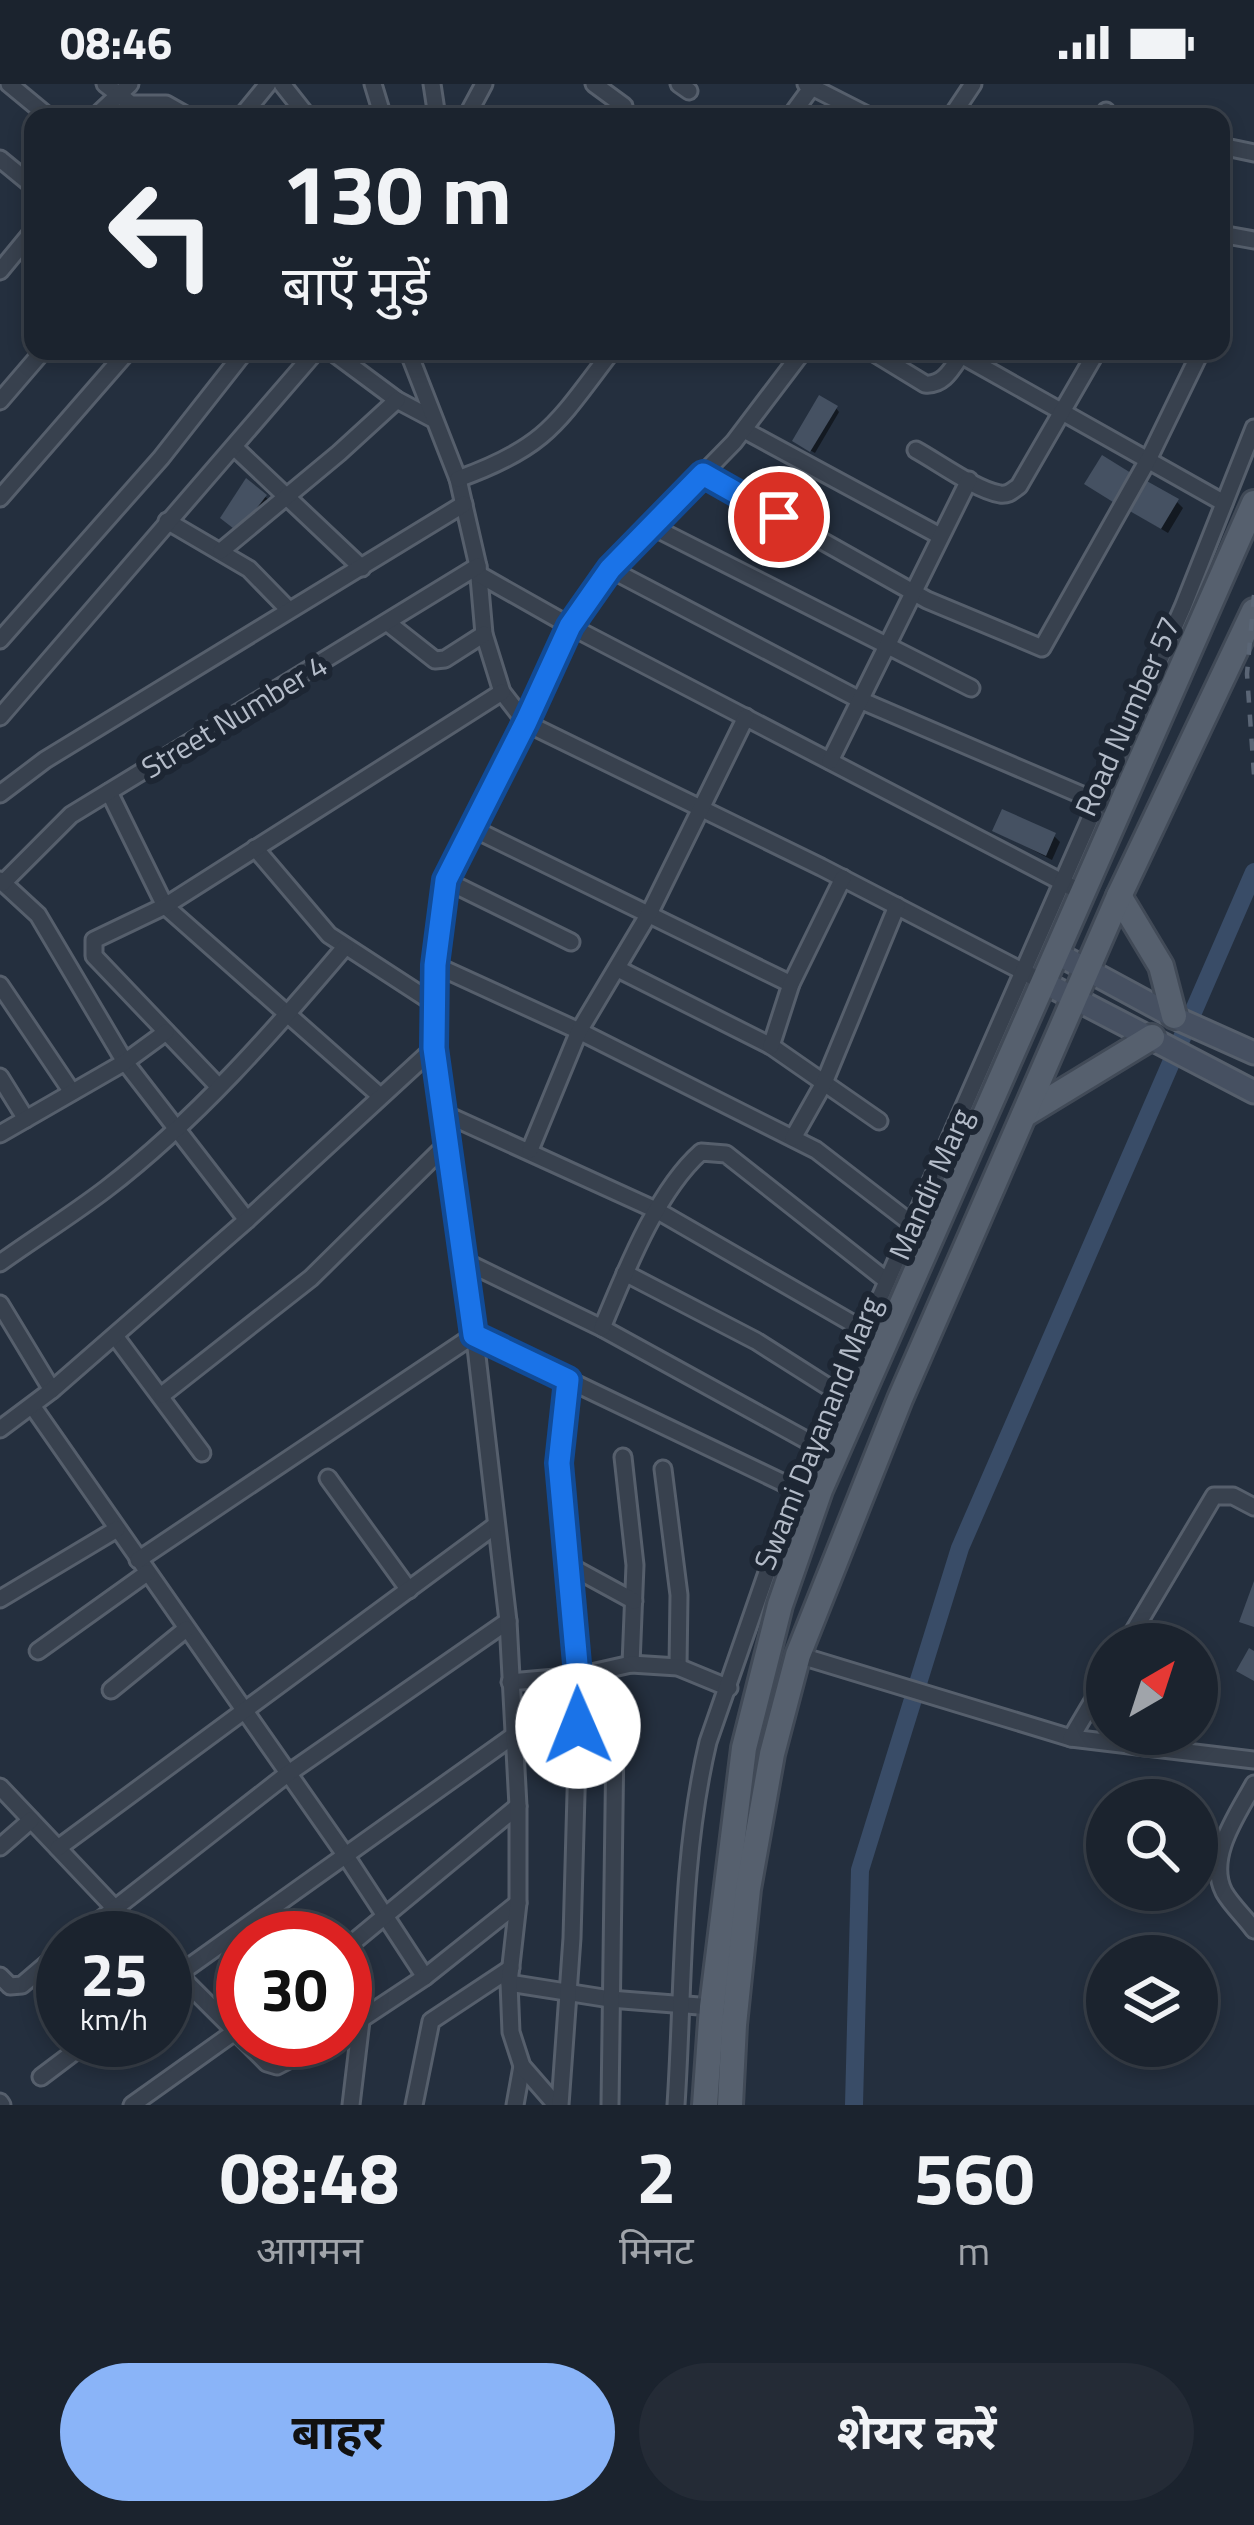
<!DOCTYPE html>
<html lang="hi">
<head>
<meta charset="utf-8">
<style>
	body { margin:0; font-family:"Titillium Web","Noto Sans Devanagari",sans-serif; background:#242b36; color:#f1f3f6; height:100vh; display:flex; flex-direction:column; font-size:45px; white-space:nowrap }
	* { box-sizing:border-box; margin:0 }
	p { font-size:39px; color:#a0a4aa }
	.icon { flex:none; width:66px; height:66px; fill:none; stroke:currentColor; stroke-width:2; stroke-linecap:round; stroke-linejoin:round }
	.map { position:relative; height:2021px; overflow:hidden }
	.side { display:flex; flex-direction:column; background:#1b232e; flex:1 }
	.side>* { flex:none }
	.banner { position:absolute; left:24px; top:24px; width:1206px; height:252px; border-radius:24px; box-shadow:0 6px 18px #0003,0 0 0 3px #39404a; background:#1b232e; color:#f1f3f6; overflow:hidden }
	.needle { width:78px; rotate:39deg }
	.controls { position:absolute; left:1086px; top:1539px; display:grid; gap:24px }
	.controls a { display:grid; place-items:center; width:132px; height:132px; border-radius:50%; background:#1b232e; box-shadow:0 6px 18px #0003,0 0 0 3px #39404a; font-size:60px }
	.speed { position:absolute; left:36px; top:1827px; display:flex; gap:24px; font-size:60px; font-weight:700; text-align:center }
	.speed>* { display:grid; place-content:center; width:156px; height:156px; border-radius:50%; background:#1b232e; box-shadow:0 6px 18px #0003,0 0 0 3px #39404a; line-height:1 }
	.speed small { font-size:30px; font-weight:400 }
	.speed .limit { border:18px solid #d22; background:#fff; color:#111 }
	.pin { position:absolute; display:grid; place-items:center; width:102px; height:102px; color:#fff; margin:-51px; border:6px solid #fff; border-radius:50%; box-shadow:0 3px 12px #0007 }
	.me { position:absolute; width:132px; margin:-66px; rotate:359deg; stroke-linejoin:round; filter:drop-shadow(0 0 9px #0008) }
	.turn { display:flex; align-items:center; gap:42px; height:252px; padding:0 60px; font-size:54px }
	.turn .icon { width:156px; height:156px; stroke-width:2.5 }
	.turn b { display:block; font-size:84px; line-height:102px }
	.eta { display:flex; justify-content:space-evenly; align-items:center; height:204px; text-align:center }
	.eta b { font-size:72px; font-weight:700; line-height:84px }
	.primary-button { display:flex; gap:24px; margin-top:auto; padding:24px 60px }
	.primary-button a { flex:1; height:138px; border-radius:72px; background:#8ab4f8; color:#111; font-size:48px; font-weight:700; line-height:138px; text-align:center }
	.primary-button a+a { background:#242b36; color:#f1f3f6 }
	.status { display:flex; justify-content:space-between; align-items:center; height:84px; padding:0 60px; background:#1b232e; direction:ltr }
	.status svg { height:33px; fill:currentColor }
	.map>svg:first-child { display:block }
	.shadow { fill:#0007 }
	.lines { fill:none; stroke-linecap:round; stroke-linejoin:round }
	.canal { stroke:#394c67; stroke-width:18 }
	.building { fill:#455162 }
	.street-casing { stroke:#565f6c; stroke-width:21 }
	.secondary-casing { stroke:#565f6c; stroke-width:27 }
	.primary-casing { stroke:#414a57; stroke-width:30 }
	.street { stroke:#38414e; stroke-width:15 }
	.secondary { stroke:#465061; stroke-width:21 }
	.primary { stroke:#56606e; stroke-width:24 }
	.rail { stroke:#5a6575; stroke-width:4.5; stroke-dasharray:12 12; stroke-linecap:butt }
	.route-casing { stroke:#114b97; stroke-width:30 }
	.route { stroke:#1a73e8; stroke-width:21 }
	.labels { text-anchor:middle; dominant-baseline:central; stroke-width:12; stroke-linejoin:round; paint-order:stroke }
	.street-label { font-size:30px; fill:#b4bcc9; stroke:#1d2633 }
</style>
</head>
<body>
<div class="status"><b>08:46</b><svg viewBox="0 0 49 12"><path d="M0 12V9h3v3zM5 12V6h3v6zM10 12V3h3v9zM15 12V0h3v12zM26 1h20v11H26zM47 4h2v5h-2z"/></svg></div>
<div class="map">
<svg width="1254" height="2021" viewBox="0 0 1254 2021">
	<rect width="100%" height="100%" fill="#242f3e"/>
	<g class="shadow">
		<polygon points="836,324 839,328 815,369 799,360"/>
		<polygon points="247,398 269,416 242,449"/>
		<polygon points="1177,418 1183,424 1168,449 1138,431"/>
		<polygon points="996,747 1054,752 1060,758 1052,776"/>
	</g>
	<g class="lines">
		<polyline class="canal" points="854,2021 860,1786 960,1464 1254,788"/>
	</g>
	<g class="building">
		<polygon points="819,311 838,322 810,368 792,357"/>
		<polygon points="1102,371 1131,389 1113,418 1084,400"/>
		<polygon points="246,394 267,411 238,448 220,434"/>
		<polygon points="1145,396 1179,415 1161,445 1128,426"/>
		<polygon points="1002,725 1056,749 1046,772 992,747"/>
		<polygon points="1254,1497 1254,1543 1239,1538"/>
		<polygon points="1249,1564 1254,1567 1254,1597 1236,1587"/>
	</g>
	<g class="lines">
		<g class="street-casing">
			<g id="street">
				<polyline points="9,0 49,33"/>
				<polyline points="105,0 131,20 166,20 189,33"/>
				<polyline points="282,0 308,33"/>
				<polyline points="373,0 383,33"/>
				<polyline points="432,0 437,33"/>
				<polyline points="594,0 624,22"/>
				<polyline points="679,0 689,7"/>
				<polyline points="806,0 871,33"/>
				<polyline points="95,33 130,0"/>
				<polyline points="241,33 268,0"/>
				<polyline points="471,33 469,28 484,0"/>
				<polyline points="790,33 814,0"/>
				<polyline points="951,33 973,0"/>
				<polyline points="1103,33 1106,27"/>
				<polyline points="1221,62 1254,69"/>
				<polyline points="0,75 33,102"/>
				<polyline points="1221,150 1254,156"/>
				<polyline points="0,187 33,147"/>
				<polyline points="331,267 397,316 431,334"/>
				<polyline points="408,267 458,395 478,482 484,550 502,608 526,639 821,783 1043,898"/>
				<path d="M871 267 925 300C945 302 953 282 964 267"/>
				<polyline points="961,271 1224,419"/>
				<polyline points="0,317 43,267"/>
				<polyline points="744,346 940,452"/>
				<polyline points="234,363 362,484"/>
				<path d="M916 366C938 378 976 406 1000 410 1009 411 1012 407 1019 402L1097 267"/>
				<polyline points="703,390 927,516 1042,564 1148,376 1201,267"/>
				<path d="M458 395C547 363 557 339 612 267"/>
				<polyline points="0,414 128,267"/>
				<polyline points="167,437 249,485 289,526"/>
				<polyline points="649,441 971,604"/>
				<polyline points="221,467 339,369 397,316"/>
				<polyline points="610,485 860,616 1105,721"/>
				<polyline points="478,490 570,542 1083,809"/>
				<polyline points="388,539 435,576 445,575 484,550"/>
				<polyline points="0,556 161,374 245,267"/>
				<polyline points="0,633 316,267"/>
				<polyline points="830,677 969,396"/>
				<polyline points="109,708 165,822 379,1011"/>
				<polyline points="0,710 45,676 464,420"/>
				<polyline points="472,744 791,900"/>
				<polyline points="255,764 329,851 435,920"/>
				<polyline points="0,796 38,831 125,978 247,1136"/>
				<polyline points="445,796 571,858"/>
				<polyline points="3,799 71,731 478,482"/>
				<polyline points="435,881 579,947 816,1066 912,1140"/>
				<polyline points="618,885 771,962 879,1037"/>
				<polyline points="0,901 72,1008"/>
				<polyline points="771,962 791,900 843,794"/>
				<polyline points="0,993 26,1035"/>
				<polyline points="217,1001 94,872 94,856 165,822 502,608"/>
				<polyline points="443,1029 658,1127 864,1246"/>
				<polyline points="0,1050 125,978 166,948"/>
				<polyline points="793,1054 824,999 897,822"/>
				<polyline points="530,1066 579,947 650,828 746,633"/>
				<polyline points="466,1178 602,1244 815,1361"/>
				<path d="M0 1179C35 1154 72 1131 106 1105 195 1037 273 948 345 863"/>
				<polyline points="625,1189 756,1257 838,1309"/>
				<polyline points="0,1220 52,1306"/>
				<path d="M602 1244C625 1189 656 1108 701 1068L726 1070 887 1197"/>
				<polyline points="115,1252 202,1369"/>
				<polyline points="162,1311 311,1194 448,1059"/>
				<polyline points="33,1323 346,1772 425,1893"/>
				<polyline points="0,1345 52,1306 247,1136 434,964"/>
				<polyline points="623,1373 635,1481 631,1580"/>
				<polyline points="663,1385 679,1511 678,1583"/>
				<polyline points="328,1394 409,1506"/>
				<polyline points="138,1476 474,1251 796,1405"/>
				<polyline points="568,1481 634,1517"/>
				<polyline points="0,1515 117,1445"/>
				<polyline points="1126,1560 1214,1412 1233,1412 1254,1423"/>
				<polyline points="38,1567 147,1489"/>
				<polyline points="798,1571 1071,1654 1254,1676"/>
				<polyline points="510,1598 578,1592 631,1580 678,1583 729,1604"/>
				<polyline points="111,1606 186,1545"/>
				<polyline points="1071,1654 1107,1593"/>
				<path d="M1254 1700C1238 1730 1206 1773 1224 1808 1232 1822 1245 1833 1254 1846"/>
				<polyline points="0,1703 143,1854"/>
				<polyline points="0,1763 31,1736"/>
				<polyline points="58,1764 496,1441"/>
				<polyline points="77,1854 286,1691 508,1537"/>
				<polyline points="345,1865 518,1722"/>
				<polyline points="165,1877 267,1979 277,1982 327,1956"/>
				<polyline points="0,1892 10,1902 22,1901 63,1866"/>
				<polyline points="509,1899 610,1915 712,1923"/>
				<polyline points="165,1900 513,1652"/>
				<polyline points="345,1946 425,1893 518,1819"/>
				<polyline points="41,1993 90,1956"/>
				<polyline points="0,2018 2,2021"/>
				<polyline points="132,2021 243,1942"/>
				<polyline points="351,2021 361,1937"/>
				<polyline points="414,2021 431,1937 511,1884"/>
				<polyline points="515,2021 522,1982"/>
				<polyline points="556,2021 522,1982 511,1948 509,1899 518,1819 518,1722 508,1537 466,1178 434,964 435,881 441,826 445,796 526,639 570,542 610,485 734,358 803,267"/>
				<polyline points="560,2021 572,1854 579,1602 559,1379 568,1296"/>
				<polyline points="610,2021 615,1654"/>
				<path d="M676 2021C684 1901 680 1776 708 1658L796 1405 1183 523 1254 344"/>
			</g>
		</g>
		<g class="secondary-casing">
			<g id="secondary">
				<polyline points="1056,869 1178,935 1254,969"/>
				<polyline points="1043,898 1254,1008"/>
			</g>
		</g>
		<g class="primary-casing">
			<g id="primary">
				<polyline points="1119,812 1161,882 1174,932"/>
				<polyline points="1024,1031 1152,953"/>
				<polyline points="705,2021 712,1923 744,1664 780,1521 820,1406 1254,419"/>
				<polyline points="730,2021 734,1941 748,1805 772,1670 798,1571 900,1315 1119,812 1254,527"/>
			</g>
		</g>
		<use href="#street" class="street"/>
		<use href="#secondary" class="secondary"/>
		<use href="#primary" class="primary"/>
		<polyline class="rail" points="1254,511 1247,590 1254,691"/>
	</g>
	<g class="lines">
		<g class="route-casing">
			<polyline id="route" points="578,1642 579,1602 559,1379 568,1296 474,1251 434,964 435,881 446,796 526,638 570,542 610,485 703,390 779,433"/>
		</g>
		<use href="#route" class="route"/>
	</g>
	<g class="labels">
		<g class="street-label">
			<text transform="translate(234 632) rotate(-31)">Street Number 4</text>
			<text transform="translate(1127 632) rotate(-66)">Road Number 57</text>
			<text transform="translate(930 1100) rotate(-66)">Mandir Marg</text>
			<text transform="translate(817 1349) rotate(-68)">Swami Dayanand Marg</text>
		</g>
	</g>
</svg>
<div class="controls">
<a><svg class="needle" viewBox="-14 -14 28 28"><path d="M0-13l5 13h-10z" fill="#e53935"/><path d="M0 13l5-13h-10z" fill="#a0a4aa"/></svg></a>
<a><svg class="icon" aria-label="search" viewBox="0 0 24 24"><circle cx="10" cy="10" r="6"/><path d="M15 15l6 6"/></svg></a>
<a><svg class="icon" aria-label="layers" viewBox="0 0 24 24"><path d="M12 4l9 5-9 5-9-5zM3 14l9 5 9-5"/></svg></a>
</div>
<div class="speed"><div>25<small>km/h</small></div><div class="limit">30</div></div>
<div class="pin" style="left:779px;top:433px;background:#d93025"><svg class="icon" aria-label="arrive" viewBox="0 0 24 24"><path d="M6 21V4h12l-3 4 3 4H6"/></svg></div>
<svg class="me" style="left:578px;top:1642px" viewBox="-20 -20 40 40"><circle r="19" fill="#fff"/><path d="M0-13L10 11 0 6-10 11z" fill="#1a73e8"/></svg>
<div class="banner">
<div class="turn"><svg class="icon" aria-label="left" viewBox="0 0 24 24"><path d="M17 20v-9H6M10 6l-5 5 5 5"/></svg><div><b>130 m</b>बाएँ मुड़ें</div></div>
</div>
</div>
<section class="side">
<div class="eta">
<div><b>08:48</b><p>आगमन</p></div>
<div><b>2</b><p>मिनट</p></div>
<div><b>560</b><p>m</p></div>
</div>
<div class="primary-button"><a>बाहर</a><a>शेयर करें</a></div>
</section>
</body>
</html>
